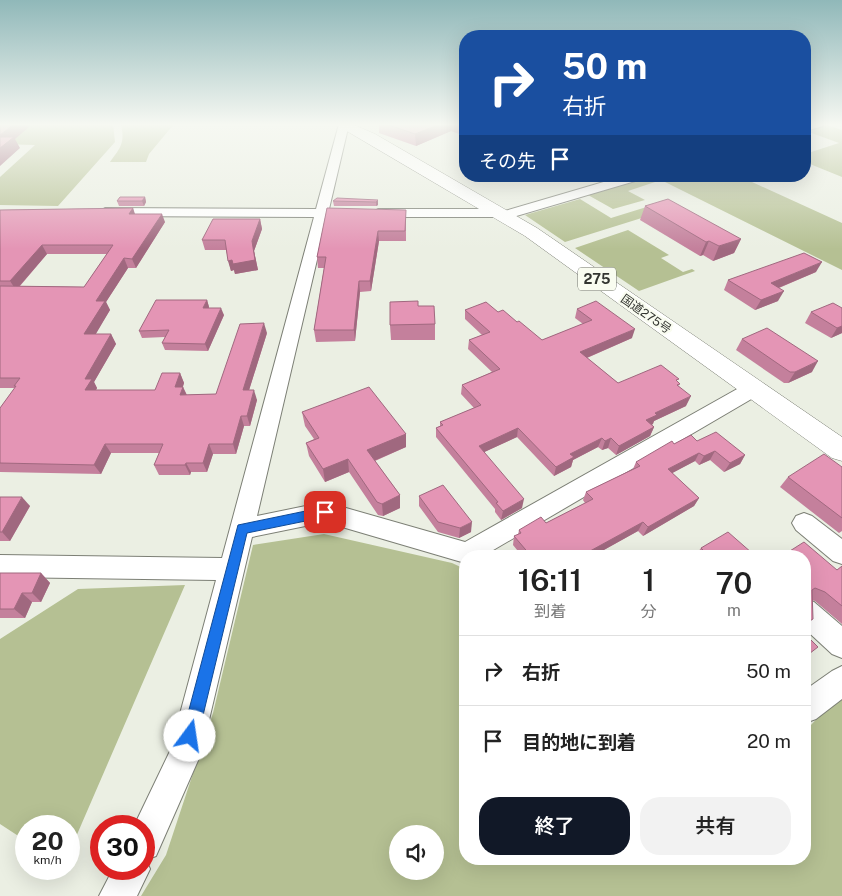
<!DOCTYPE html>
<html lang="ja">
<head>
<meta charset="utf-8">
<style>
	body { margin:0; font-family:"Public Sans","Noto Sans JP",sans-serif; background:#f2f2f2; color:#222; height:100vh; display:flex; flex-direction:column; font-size:19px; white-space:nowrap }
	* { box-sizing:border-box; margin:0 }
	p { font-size:16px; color:#767676 }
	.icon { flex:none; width:28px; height:28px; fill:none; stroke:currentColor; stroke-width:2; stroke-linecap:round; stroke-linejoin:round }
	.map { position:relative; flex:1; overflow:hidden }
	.panel { position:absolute; left:459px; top:550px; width:352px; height:315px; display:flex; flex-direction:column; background:#fff; border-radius:20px; box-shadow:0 5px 20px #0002 }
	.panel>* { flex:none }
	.top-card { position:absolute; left:459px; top:30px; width:352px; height:152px; border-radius:20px; box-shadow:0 5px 20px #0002; background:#1a4fa0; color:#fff; overflow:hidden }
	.tools { position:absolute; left:389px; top:825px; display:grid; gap:10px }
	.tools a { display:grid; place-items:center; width:55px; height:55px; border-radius:50%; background:#fff; box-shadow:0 5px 20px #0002; font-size:25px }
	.speed { position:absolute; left:15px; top:815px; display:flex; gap:10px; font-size:25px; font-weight:700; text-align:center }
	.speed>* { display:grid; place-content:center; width:65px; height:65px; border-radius:50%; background:#fff; box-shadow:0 5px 20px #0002; line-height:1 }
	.speed small { font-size:12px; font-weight:400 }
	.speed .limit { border:8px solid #d22; background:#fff; color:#111 }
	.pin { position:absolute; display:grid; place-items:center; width:42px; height:42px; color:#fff; margin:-21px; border-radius:10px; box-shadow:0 2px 8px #0006 }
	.me { position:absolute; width:55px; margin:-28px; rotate:14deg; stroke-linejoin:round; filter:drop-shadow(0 0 4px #0008) }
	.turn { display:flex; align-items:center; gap:18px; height:105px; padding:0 20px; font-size:22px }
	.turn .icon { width:65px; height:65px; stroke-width:2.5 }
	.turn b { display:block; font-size:35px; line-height:42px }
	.then { display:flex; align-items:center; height:48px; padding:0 20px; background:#0003; gap:10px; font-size:19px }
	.eta { display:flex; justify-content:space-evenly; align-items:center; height:85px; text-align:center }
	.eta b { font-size:30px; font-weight:600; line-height:35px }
	.button { display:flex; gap:10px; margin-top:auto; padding:10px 20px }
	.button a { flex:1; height:58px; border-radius:20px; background:#111827; color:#fff; font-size:20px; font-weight:600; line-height:58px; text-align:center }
	.button a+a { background:#f2f2f2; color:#222 }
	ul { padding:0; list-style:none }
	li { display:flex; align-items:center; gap:15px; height:70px; padding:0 20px; border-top:1px solid #e0e0e0 }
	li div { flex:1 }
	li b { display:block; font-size:19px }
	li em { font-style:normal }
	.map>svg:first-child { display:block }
	.green { fill:#b5c093; fill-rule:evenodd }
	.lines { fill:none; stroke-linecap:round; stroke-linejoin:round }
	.minor-casing { stroke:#7c7f75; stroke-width:2 }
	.trunk-casing { stroke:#7c7f75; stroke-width:1 }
	.minor { fill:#fff; fill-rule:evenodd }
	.trunk { fill:#fff; fill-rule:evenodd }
	.wall { fill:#c4809c; fill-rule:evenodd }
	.shaded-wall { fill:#a0687f }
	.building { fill:#e495b5; stroke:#a0687f }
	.route { fill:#1a73e8; stroke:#114b97 }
	.labels { text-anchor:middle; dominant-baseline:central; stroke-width:4.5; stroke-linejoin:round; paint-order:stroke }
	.far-street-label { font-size:12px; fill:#333530; stroke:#f9fcf0 }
	.shield { fill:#f9fcf0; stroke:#6e716a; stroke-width:1 }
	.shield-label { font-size:14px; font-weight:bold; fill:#333530 }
</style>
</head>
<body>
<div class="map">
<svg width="842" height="896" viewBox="0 0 842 896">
	<rect width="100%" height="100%" fill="#ebefe3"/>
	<g class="green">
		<polygon points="10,124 113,124 115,142 58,206 0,205 0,177 35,145 0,144"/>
		<path d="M121 124H174L149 154 146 162H110C121 147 125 143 121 124Z"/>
		<polygon points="827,125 842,130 842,177 805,162 805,154 839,143 806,131"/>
		<polygon points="655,176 739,176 842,223 842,270 661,180 628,191 645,200 613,209 588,195"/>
		<polygon points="580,199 611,218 653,205 664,211 565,242 525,215"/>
		<polygon points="628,230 669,255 661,258 683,272 692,269 695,271 639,291 575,248"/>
		<path d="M324 534 452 563 465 569V859H805V728L810 726 842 692V896H141L166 855 213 713 253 545ZM398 834H435V871H398Z"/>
		<polygon points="185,585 69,853 69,826 26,826 26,841 0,824 0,639 78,589"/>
	</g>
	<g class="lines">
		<g class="minor-casing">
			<g id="minor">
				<polygon points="339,124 349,124 329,209 340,210 342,213 340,216 327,217 257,516 325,502 465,542 746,384 753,382 760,384 763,389 760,394 483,556 465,556 465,563 325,522 252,537 201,754 196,765 156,856 146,860 150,869 137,896 99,896 113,869 144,869 144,826 134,826 170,751 216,580 0,577 0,555 222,558 314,217 105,216 98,212 105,208 316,209"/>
				<polygon points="809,124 824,124 823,126 805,131 805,125"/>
				<polygon points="624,176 644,176 642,179 503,220 497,217 378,217 371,213 378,209 499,209 505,211"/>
				<polygon points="804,513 812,516 842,539 842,564 833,561 796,530 792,523 796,516"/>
				<polygon points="805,599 814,602 842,626 842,658 832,654 805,629"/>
				<polygon points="842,666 842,699 816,719 805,723 805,690 832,671"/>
			</g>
		</g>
		<g class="trunk-casing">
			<polygon id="trunk" points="335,124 352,124 375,134 537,228 842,437 842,461 832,458 525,236"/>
		</g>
		<use href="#minor" class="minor"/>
		<use href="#trunk" class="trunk"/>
	</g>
	<g class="wall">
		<polygon points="376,124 465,124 465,136 451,131 416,146 379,133 379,125"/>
		<polygon points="120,197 145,197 146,202 144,206 119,206 117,201"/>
		<polygon points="378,200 378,205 376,206 334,206 333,201"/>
		<polygon points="645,206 741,239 734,253 713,261 703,255 700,256 640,220"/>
		<path d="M133 208 134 214 165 222 136 268H128L106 302 110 310 95 334H111L116 344 94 382 97 388 96 390H155L180 373 184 383 183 387 187 395 216 394 267 333 249 390 257 400 250 426H244L236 454H213L207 472H191L190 475H159L154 465 159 453H111L101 474 0 472V408L15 388H0V210ZM47 254H107L84 287 20 286Z"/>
		<polygon points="327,208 406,220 406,241 379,241 371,291 360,292 355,341 316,342 314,330 324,268 318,268 317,257"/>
		<polygon points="260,219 262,229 254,251 258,270 235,274 234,270 231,271 226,250 205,250 202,240"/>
		<polygon points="816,272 779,288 778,301 755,310 724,290 728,280"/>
		<polygon points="207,300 209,307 209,308 224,315 208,351 165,350 162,343 165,337 142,338 139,331"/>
		<polygon points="418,306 435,324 435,340 391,340 390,325"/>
		<polygon points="842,308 842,333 831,338 805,323 811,312"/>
		<polygon points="577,309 632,338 587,358 618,383 677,382 686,406 654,421 652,425 654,427 650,436 616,455 608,448 602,450 598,447 573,460 571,467 554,476 517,437 484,452 522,508 501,520 495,512 495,509 436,437 436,428 440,426 440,422 474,408 461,394 462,385 492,372 468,349 469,340 482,335 465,319 465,310 498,312 517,322 542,340 583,324 575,318"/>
		<polygon points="742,339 812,372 788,383 784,383 736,350"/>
		<polygon points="302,412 406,434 406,447 375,461 400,495 400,508 383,516 378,515 349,472 325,482 309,456 306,443 314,439 305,426"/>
		<polygon points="697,441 745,455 740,464 724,472 710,460 699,465 695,461 672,473 699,498 694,506 643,536 638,531 593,556 522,556 513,545 514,536 518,535 519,530 546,523 585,503 583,500 586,492 633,469 636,462 674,444"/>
		<polygon points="842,467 842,531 839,533 780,487 788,477"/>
		<polygon points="419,496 471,532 459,538 438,532 419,506"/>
		<polygon points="0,497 30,506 10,541 0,541"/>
		<polygon points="701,548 752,553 750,556 695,556"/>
		<polygon points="805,556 837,570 842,566 842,624 815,601 812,600 805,625"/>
		<polygon points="0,573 41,573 50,583 41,602 32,602 25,618 0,618"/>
	</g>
	<g class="shaded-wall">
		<polygon points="14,124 27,124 29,127 15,139 20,148 0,166 0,135"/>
		<polygon points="440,124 452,124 451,131 416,146 415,134"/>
		<polygon points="145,197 146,202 144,206 142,201"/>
		<polygon points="378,200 378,205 376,206 376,202"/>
		<polygon points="133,208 136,217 129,214"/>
		<polygon points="162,214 165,222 136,268 132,259"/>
		<polygon points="260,219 262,229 254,251 258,270 235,274 234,270 231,271 228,261 252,241"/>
		<polygon points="378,231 379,241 371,291 370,281"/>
		<polygon points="741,239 734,253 713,261 719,246"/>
		<polygon points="709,241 703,255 700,256 706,242"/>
		<polygon points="42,245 47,254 16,290 10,281"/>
		<polygon points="124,258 128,268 106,302 110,310 90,344 84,334 96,301"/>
		<polygon points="822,262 816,272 766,293 771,283"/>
		<polygon points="359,281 360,292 355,341 354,330"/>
		<polygon points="784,291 778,301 755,310 761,300"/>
		<polygon points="207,300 209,307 206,315 203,308"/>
		<polygon points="221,308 224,315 208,351 205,344"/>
		<polygon points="264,323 267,333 246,400 243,390"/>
		<polygon points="842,326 842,333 831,338 837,328"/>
		<polygon points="635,329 632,338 577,362 580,352"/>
		<polygon points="111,334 116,344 94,382 97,388 91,400 85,390 85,379"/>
		<polygon points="818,361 812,372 788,383 795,372"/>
		<polygon points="180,373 184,383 179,396 175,387"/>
		<polygon points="183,387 187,396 180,395"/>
		<polygon points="254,390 257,400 250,426 247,416"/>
		<polygon points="691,396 686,406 654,421 653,424 642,430 646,420 655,413"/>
		<polygon points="241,416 244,426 236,454 233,444"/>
		<polygon points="654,427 650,436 616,455 619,446"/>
		<polygon points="518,428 517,437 478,455 479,446"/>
		<polygon points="406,434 406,447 369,463 367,450"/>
		<polygon points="602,438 598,447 573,460 571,467 554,476 556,467 570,454"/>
		<polygon points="611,438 608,448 602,450 605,441"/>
		<polygon points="105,444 111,453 101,474 94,465"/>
		<polygon points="209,444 213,454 207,472 203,463"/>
		<polygon points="715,451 710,460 699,465 704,456"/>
		<polygon points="699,453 695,461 663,478 668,469"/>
		<polygon points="745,455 740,464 724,472 730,463"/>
		<polygon points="348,459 349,472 325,482 323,469"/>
		<polygon points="186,463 191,472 190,475 185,465"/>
		<polygon points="400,495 400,508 383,516 382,504"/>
		<polygon points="22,497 30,506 10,541 2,532"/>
		<polygon points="699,498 694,506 643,536 648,527"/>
		<polygon points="524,499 522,508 501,520 503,511"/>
		<polygon points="472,522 471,532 459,538 460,528"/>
		<polygon points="643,522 638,531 593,556 581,556"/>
		<polygon points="41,573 50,583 41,602 32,593"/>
		<polygon points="22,593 32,602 25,618 14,609"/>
	</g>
	<g class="building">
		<polygon points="0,124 14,124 0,135"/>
		<polygon points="386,124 440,124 415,134"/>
		<polygon points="0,137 14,137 0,148"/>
		<polygon points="120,197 145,197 142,201 117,201"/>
		<polygon points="337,198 378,200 376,202 333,201"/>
		<polygon points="668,199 741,239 719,246 709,241 706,242 645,206"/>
		<polygon points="133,208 129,214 162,214 132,259 124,258 96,301 105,301 84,334 111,334 85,379 92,379 85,390 155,390 162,373 180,373 175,387 183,387 180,395 216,394 240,324 264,323 243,390 254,390 247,416 241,416 233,444 209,444 203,463 186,463 185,465 154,465 163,444 105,444 94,465 0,463 0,408 16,386 14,386 20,378 0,378 0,286 84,287 113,245 42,245 10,281 0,281 0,210"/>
		<polygon points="327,208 406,210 405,231 378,231 370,281 359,281 354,330 314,330 326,257 317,257"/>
		<polygon points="213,219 260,219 252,241 255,260 233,264 232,260 228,261 225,240 202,240"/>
		<polygon points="804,253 822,262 771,283 784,291 761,300 728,280"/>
		<polygon points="156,300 207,300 203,308 221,308 205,344 162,343 169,330 139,331"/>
		<polygon points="418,301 418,306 434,306 435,324 390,325 390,302"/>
		<polygon points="596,301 635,329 580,352 618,383 661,365 679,379 676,380 680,384 677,385 691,396 655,413 657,415 646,420 654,427 619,446 611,438 605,441 602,438 570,454 574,457 556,467 518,428 479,446 524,499 503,511 496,503 498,502 436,428 443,425 440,422 481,405 462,385 500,369 469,340 490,332 465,310 486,302 498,312 503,310 517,322 519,321 542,340 592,320 577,309"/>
		<polygon points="833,303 842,308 842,326 837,328 811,312"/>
		<polygon points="767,328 818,361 795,372 790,372 742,339"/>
		<polygon points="369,387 406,434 367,450 400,495 382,504 377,502 348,459 323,469 306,443 319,438 302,412"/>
		<polygon points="716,432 745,455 730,463 715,451 704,456 699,453 668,469 699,498 648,527 643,522 581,556 531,556 514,536 521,533 519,530 541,517 546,523 593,499 586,492 640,466 636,462 672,441 674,444 691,435 697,441"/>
		<polygon points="824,454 842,467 842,518 788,477"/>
		<polygon points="443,485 472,522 460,528 438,522 419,496"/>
		<polygon points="0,497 22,497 2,532 0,532"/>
		<polygon points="728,532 752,553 748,556 706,556 708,555 701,548"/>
		<polygon points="804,542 837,570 842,566 842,606 825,592 815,588 812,590 813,619 805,624 805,590 811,586 805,581 805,556 782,556"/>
		<polygon points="0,573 41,573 32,593 22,593 14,609 0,609"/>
		<polygon points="805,634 818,647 805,657"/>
	</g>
	<linearGradient id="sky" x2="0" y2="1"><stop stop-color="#90b8b9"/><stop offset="0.5" stop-color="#f6f8f2"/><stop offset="1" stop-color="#f6f8f2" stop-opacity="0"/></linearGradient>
	<rect width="842" height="249" fill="url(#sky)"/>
	<polygon class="route" points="325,507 330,509 331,512 330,516 247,533 198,736 196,742 190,744 184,742 182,736 238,525"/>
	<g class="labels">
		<g class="far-street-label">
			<text transform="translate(646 314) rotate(35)">国道275号</text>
		</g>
		<rect class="shield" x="578" y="267.5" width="38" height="23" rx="4"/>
		<g class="shield-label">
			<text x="597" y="279">275</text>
		</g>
	</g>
</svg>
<div class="tools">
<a><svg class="icon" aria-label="sound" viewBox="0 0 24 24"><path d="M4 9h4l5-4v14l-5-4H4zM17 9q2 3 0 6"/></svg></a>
</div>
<div class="speed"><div>20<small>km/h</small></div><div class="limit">30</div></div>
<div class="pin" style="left:325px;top:512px;background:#d93025"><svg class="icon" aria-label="arrive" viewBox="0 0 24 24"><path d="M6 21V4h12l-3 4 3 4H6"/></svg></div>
<svg class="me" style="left:190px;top:736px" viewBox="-20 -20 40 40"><circle r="19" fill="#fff"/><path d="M0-13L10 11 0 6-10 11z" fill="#1a73e8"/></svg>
<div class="top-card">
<div class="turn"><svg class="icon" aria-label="right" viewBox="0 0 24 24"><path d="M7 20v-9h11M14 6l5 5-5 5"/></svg><div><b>50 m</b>右折</div></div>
<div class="then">その先<svg class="icon" aria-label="arrive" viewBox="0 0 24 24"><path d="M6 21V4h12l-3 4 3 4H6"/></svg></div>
</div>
<section class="panel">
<div class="eta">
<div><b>16:11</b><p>到着</p></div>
<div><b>1</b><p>分</p></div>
<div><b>70</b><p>m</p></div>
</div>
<ul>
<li><svg class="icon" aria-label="right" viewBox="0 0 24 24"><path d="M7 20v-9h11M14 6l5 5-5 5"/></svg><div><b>右折</b></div><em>50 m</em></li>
<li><svg class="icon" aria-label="arrive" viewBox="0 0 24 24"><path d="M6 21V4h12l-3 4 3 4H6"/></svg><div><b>目的地に到着</b></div><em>20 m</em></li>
</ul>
<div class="button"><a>終了</a><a>共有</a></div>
</section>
</div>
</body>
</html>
